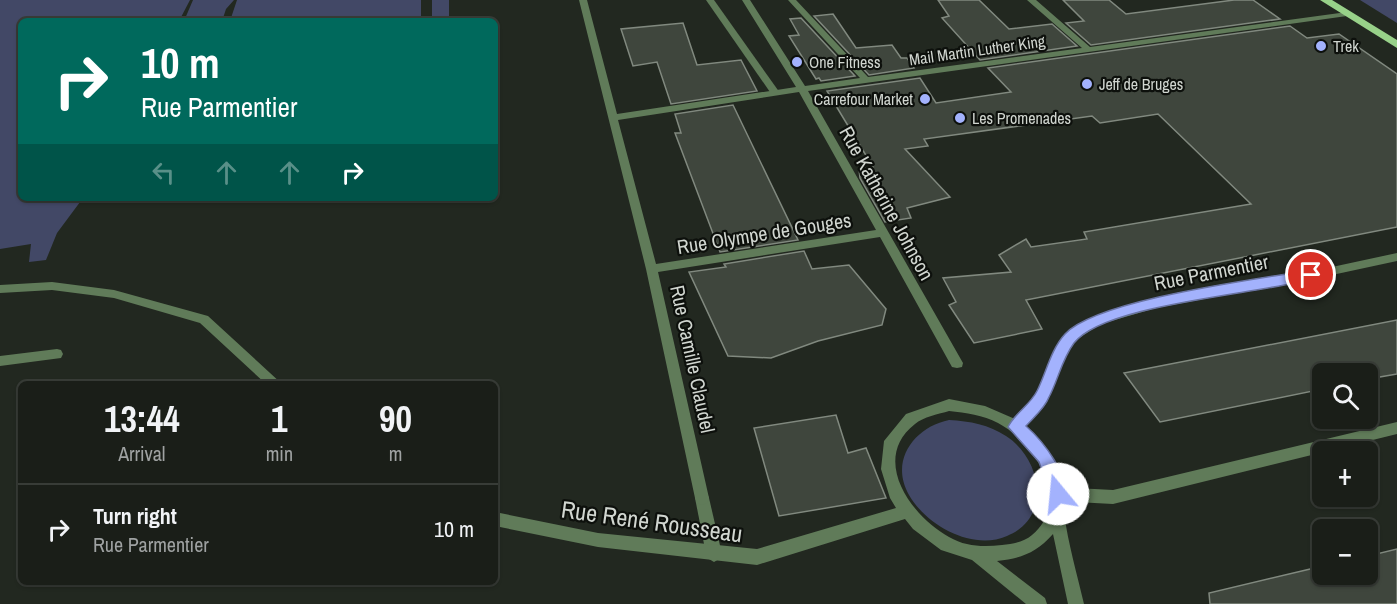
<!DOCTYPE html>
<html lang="en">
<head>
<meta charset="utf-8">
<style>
	body { margin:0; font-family:"Archivo Narrow",sans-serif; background:#232721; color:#f1f3f6; height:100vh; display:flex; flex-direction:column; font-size:22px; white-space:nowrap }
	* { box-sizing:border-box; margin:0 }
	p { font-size:20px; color:#9fa2a2 }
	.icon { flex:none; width:33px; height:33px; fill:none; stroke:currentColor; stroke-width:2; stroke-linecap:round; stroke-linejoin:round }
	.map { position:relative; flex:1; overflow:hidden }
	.panel { position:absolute; left:18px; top:381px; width:480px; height:204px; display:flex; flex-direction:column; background:#1a1e18; border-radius:9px; box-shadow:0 2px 4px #0004,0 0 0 2px #383c37 }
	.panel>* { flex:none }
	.hud { position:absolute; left:18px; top:18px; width:480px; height:183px; border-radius:9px; box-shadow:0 2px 4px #0004,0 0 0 2px #383c37; background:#00695c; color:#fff; overflow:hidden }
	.tools { position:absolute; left:1312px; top:363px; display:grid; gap:12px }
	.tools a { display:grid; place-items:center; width:66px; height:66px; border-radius:9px; background:#1a1e18; box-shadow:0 2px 4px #0004,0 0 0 2px #383c37; font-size:30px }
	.pin { position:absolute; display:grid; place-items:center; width:51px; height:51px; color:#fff; margin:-26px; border:3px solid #fff; border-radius:50%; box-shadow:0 2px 6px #0007 }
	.me { position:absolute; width:66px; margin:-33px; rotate:343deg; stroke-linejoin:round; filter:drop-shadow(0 0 4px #0008) }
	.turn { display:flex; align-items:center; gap:21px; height:126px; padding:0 24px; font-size:27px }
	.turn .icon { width:78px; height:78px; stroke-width:2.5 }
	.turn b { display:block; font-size:42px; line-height:51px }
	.lanes { display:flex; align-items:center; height:57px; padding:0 24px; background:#0003; justify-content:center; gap:30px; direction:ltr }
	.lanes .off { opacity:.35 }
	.eta { display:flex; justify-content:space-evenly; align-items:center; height:102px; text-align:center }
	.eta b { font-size:36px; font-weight:700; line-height:42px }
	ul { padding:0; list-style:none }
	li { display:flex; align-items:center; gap:18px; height:90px; padding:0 24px; border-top:2px solid #383c37 }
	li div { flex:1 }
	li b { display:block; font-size:22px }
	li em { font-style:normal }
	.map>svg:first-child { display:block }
	.green { fill:#424866 }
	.building { fill:#3f463d; stroke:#81897f; stroke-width:1.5 }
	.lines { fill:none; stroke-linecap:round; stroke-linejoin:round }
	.lane { fill:#607b59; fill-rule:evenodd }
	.street { fill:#607b59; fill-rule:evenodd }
	.primary { fill:#98d189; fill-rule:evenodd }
	.route { fill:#a3b2fd; stroke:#6a74a4; stroke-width:1.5 }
	.poi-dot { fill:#a3b2fd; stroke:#0d100c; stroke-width:2 }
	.labels { text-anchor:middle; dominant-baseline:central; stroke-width:4.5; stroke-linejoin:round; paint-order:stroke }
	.far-poi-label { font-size:16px; fill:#d1d6d0; stroke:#0d100c; text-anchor:start }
	.far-street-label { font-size:16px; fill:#d1d6d0; stroke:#0d100c }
	.street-label { font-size:20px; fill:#d1d6d0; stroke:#0d100c }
	.near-street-label { font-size:24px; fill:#d1d6d0; stroke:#0d100c }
</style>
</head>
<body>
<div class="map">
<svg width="1397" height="604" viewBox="0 0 1397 604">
	<rect width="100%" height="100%" fill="#222820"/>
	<g class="green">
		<polygon points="0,0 190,0 179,21 21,21 21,198 83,198 57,233 46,260 29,262 31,244 0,249"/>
		<polygon points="193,0 234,0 226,9 222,21 184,21"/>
		<polygon points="237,0 421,0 421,21 230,21"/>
		<rect x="432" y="0" width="17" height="21"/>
		<polygon points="1360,0 1397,0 1397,23"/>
		<path d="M949 420C970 421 989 425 1006 436 1042 459 1052 518 1007 536 973 551 927 526 909 495 889 460 915 427 949 420Z"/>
	</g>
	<g class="building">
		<polygon points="938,0 979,0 1009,29 1052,24 1077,46 980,60 942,18 949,16"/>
		<polygon points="1063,0 1109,0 1126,14 1234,0 1253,0 1280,19 1091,45 1066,23 1084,21"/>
		<polygon points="833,14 856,48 892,45 901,58 907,58 914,68 869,75 814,16"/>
		<polygon points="801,18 855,76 821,81 819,78 816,79 789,36 799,35 790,19"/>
		<polygon points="683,23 697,65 741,60 757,91 671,104 657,62 633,66 621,29"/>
		<polygon points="1290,26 1307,38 1339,34 1397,74 1397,227 1026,300 1042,329 974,343 949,305 956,302 943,278 1011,272 999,255 1026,239 1031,247 1087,239 1084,232 1251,204 1158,114 1100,123 1092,116 924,139 928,146 905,149 950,197 907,208 911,218 885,222 860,178 859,169 873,167 827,91 920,78 936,103 1011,92 988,68"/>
		<polygon points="733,105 798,240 720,252 675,133 681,133 675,114"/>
		<polygon points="804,251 812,269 849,265 886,309 882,325 818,341 771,358 728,356 689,272 726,267 724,264"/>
		<polygon points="1397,320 1397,374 1368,379 1368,374 1323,374 1323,389 1160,422 1124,373"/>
		<polygon points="836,415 848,453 866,448 886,498 779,516 754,428"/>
		<polygon points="1397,549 1397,604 1210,604 1209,593 1323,566 1323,574 1368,574 1368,556"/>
	</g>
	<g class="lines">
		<g class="lane">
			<polygon points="706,0 714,0 780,93 778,95 772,95"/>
			<polygon points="57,349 61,350 63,354 61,358 0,366 0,356"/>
			<polygon points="1397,422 1397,434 1113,504 1057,501 1052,499 1050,494 1052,489 1057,487 1113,490"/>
			<polygon points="702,491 707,493 709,498 722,554 719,559 714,562 709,559 706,554 695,498 697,493"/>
		</g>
		<g class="street">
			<path d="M579 0H587L617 114 796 87 742 0H750L805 86 860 78 788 0H796L868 77 1082 48 1027 0H1036L1090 47 1347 12 1351 14 1347 16 808 91 963 363 962 367 957 368 952 367 880 237 658 272 709 498 707 503 702 505 697 503 695 498 646 269ZM799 92 876 230 656 264 618 120Z"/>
			<path d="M1397 253V261L1332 275 1156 308 1101 324 1074 341 1061 365 1047 401 1025 427C1044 444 1061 467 1064 494 1064 500 1063 507 1064 513 1068 543 1077 574 1084 604H1068L1053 534C1036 553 1022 558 997 561L1045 598 1047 604H1026L972 560 941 550 913 529 905 519 757 565 598 547 495 526V512L598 533 757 549 896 508 890 498 881 469 884 441 906 414 949 399 985 406 1015 419 1037 394 1049 364 1066 335 1093 317 1156 298 1332 267ZM949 411C966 413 983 415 998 423 1034 442 1073 501 1032 535 1024 542 1013 544 1002 545 984 547 966 547 949 537 911 516 870 459 915 424 923 417 939 414 949 411Z"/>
			<polygon points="52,282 114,290 208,316 282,384 266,384 200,323 114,298 52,290 0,293 0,285"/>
		</g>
		<polygon class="primary" points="1320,0 1332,0 1397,40 1397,48"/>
	</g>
	<path class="route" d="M1311 270 1316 272 1318 275 1316 278C1264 294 1105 303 1074 343 1062 359 1058 380 1049 397 1045 408 1034 417 1026 426 1042 440 1073 478 1063 500L1058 502 1052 500 1039 462 1008 427C1015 413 1030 405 1037 391 1046 373 1051 349 1065 334 1098 299 1259 279 1311 270Z"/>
	<g class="poi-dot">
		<circle cx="1321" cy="46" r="6"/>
		<circle cx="797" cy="62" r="6"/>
		<circle cx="1087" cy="84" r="6"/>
		<circle cx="925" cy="99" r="6"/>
		<circle cx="960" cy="118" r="6"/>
	</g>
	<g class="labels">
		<g class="far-poi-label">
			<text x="1333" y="46">Trek</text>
			<text x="809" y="62">One Fitness</text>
			<text x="1099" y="84">Jeff de Bruges</text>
			<text x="913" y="99" text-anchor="end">Carrefour Market</text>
			<text x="972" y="118">Les Promenades</text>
		</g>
		<g class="far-street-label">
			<text transform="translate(977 50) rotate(-8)">Mail Martin Luther King</text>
		</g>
		<g class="street-label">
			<text transform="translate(887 203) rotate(61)">Rue Katherine Johnson</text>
			<text transform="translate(764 233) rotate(-9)">Rue Olympe de Gouges</text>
			<text transform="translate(1211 272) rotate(-11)">Rue Parmentier</text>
			<text transform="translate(693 359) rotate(78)">Rue Camille Claudel</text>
		</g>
		<g class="near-street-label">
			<text transform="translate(652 521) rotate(8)">Rue René Rousseau</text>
		</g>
	</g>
</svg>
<div class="tools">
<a><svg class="icon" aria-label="search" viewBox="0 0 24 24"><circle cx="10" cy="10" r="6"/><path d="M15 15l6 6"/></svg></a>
<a>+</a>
<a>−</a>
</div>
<div class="pin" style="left:1311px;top:275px;background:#d93025"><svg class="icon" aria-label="arrive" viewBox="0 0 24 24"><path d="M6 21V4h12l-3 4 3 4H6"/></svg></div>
<svg class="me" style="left:1058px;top:494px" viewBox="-20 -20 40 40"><circle r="19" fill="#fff"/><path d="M0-13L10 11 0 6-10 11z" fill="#a3b2fd"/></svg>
<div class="hud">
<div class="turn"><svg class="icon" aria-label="right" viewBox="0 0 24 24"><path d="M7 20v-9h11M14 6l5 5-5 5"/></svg><div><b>10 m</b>Rue Parmentier</div></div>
<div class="lanes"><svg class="icon off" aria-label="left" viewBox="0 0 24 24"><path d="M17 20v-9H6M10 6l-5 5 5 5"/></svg><svg class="icon off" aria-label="ahead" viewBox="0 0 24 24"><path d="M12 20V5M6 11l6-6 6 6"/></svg><svg class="icon off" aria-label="ahead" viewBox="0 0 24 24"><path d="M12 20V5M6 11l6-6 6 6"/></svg><svg class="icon" aria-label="right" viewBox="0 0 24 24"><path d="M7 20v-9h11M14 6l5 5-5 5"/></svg></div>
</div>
<section class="panel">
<div class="eta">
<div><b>13:44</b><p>Arrival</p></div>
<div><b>1</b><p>min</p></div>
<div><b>90</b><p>m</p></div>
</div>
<ul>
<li><svg class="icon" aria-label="right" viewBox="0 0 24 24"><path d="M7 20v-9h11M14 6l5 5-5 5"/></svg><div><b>Turn right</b><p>Rue Parmentier</p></div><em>10 m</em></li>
</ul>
</section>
</div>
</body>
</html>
